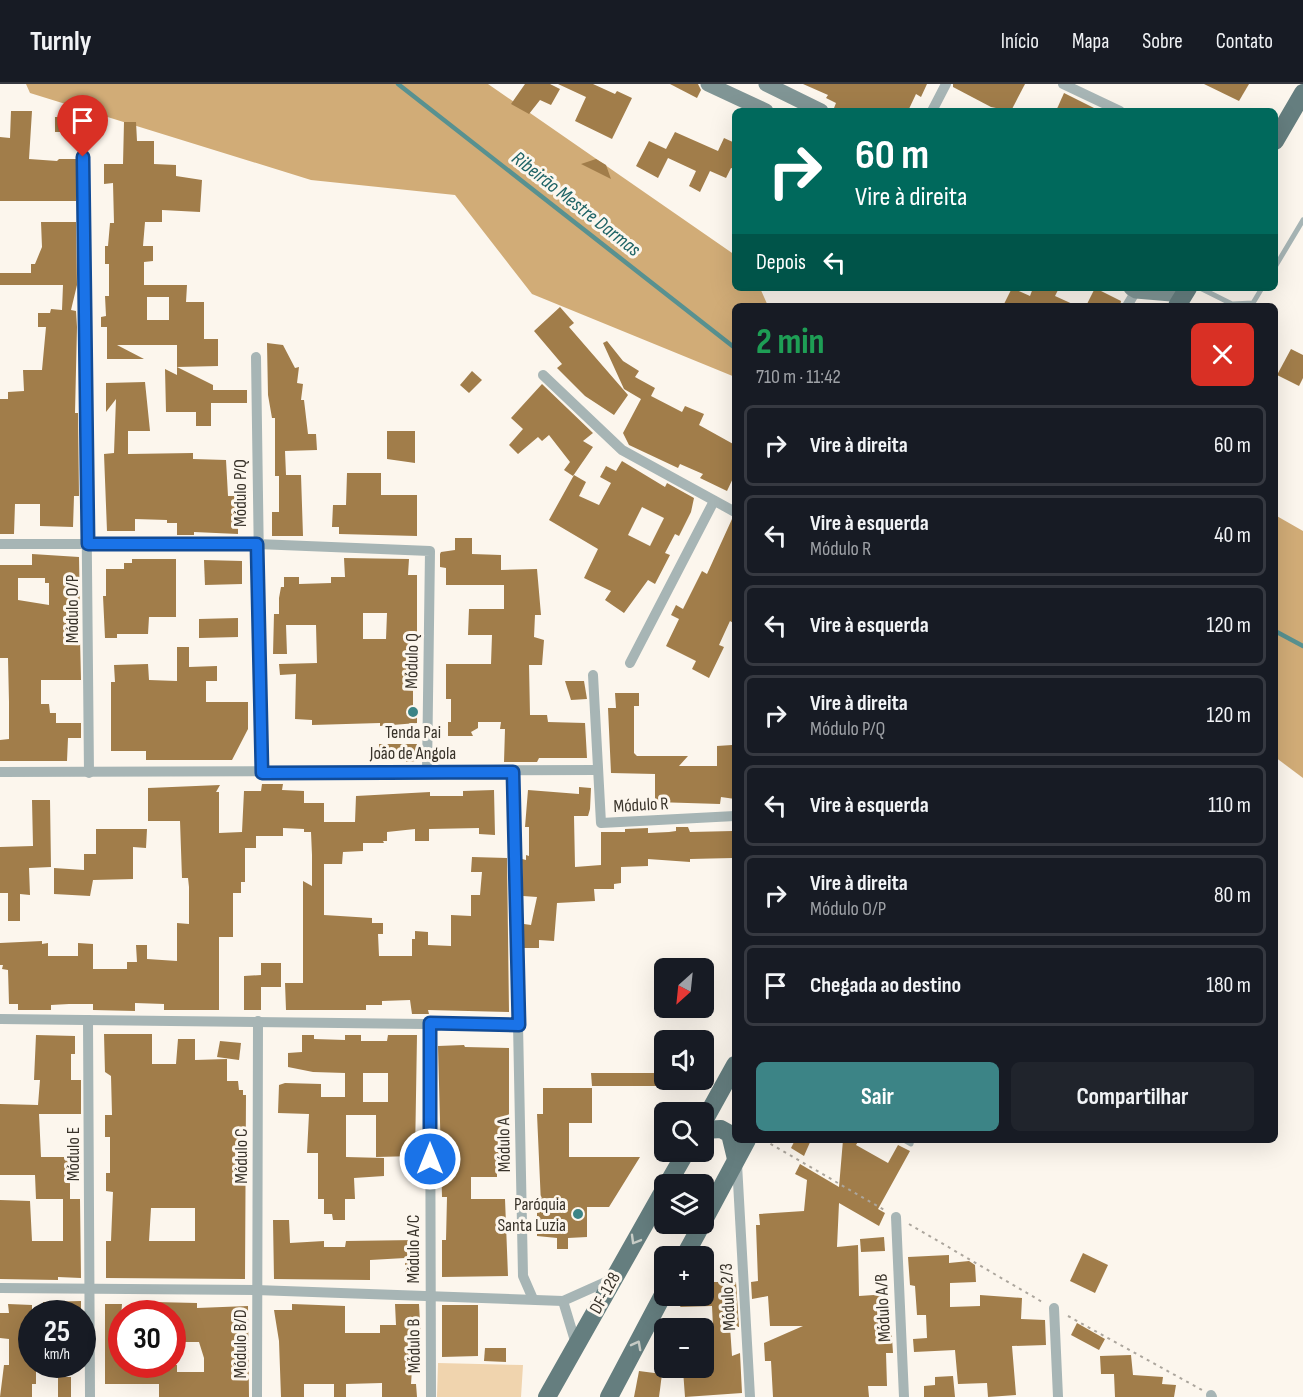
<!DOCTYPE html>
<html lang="pt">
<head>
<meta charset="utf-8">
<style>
	body { margin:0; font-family:"Sofia Sans Condensed",sans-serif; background:#20242c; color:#f1f3f6; height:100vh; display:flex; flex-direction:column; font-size:22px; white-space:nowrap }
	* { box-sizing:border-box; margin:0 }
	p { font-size:20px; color:#9ea1a6 }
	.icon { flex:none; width:33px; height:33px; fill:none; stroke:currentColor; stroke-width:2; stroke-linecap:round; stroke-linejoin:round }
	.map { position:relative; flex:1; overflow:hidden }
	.side { position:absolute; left:732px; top:219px; width:546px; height:840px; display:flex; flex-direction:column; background:#171b24; border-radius:9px; box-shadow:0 6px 24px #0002 }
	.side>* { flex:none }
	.hud { position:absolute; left:732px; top:24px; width:546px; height:183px; border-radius:9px; box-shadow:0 6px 24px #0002; background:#00695c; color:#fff; overflow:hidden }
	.needle { width:39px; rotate:207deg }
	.controls { position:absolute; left:654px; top:874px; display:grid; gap:12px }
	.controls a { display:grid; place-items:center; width:60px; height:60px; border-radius:9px; background:#171b24; box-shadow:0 6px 24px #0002; font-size:30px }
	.speed { position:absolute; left:18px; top:1216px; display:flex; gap:12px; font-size:30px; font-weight:700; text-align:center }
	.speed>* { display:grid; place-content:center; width:78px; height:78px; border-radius:50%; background:#171b24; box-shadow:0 6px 24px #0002; line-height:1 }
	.speed small { font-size:15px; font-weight:400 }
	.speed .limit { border:9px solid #d22; background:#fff; color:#111 }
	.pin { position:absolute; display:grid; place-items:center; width:51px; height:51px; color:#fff; margin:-62px -26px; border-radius:50% 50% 50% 0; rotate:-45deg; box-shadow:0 0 6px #0007 }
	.pin .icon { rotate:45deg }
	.me { position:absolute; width:66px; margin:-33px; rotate:0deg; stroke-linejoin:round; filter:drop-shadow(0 0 4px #0008) }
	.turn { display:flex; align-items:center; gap:21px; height:126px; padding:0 24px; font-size:27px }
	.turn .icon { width:78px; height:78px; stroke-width:2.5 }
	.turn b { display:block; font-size:42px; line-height:51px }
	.then { display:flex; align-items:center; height:57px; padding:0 24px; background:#0003; gap:12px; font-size:22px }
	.round { display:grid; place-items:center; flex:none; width:63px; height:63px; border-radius:9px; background:#20242c }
	.head { display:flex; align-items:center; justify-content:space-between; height:102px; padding:0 24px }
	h1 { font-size:36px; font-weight:700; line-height:45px; color:#1e9e55 }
	.button { display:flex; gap:12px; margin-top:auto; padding:12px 24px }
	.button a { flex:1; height:69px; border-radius:9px; background:#3c8486; color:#fff; font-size:24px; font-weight:700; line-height:69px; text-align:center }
	.button a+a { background:#20242c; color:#f1f3f6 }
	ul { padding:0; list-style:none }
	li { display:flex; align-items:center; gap:18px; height:81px; margin:0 12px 9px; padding:0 12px; border:3px solid #363941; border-radius:9px }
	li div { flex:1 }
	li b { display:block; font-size:22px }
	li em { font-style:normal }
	header { display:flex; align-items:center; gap:36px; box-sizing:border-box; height:84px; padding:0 30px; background:#171b24; border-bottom:2px solid #363941 }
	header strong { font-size:28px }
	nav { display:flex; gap:33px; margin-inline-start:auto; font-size:21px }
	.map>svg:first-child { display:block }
	.green { fill:#f0d4ae }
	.forest { fill:#d1ac77 }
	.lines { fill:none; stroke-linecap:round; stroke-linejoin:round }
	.stream { stroke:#589190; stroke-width:4.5 }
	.building { fill:#a17d4a; fill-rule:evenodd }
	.path { stroke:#aca69d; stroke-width:2; stroke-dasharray:3 4.5; stroke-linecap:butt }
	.lane { stroke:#a7b5b5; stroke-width:5 }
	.street { stroke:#a7b5b5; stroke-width:10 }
	.secondary { stroke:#809595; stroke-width:15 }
	.primary { stroke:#657e7f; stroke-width:18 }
	.oneway { stroke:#c7ccc6 }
	.route-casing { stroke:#114b97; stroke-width:15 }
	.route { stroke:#1a73e8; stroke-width:10 }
	.poi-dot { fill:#3c8486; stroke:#fcf6ed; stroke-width:2 }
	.labels { text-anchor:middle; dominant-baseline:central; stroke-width:6; stroke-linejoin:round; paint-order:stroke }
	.street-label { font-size:18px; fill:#39332a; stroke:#fcf6ed }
	.poi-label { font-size:18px; fill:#39332a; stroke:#fcf6ed }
	.water-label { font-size:20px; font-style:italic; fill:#1e6365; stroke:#fcf6ed }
</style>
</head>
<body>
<header>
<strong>Turnly</strong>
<nav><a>Início</a><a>Mapa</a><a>Sobre</a><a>Contato</a></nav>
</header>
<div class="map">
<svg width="1303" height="1313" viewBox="0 0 1303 1313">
	<rect width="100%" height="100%" fill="#fcf6ed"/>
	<polygon class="green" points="438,1279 523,1281 521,1313 437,1313"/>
	<g class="forest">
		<polygon points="26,0 488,0 735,171 735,204 760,204 768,222 735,222 735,293 532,210 455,111 311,96 30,9"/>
		<polygon points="1275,431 1303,447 1303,694 1275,673"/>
	</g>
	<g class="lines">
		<g class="stream">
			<polyline points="398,0 735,264"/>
			<polyline points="1275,547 1303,562"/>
		</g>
	</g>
	<g class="building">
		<polygon points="525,0 550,0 560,5 551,21 540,16 529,30 511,20"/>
		<polygon points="558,0 593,0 615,10 617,7 632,14 612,55 575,37 586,13"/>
		<polygon points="670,0 698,0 701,6 697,14"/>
		<polygon points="803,0 927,0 921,13 916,10 908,27 841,27 834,24 836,19 826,14 828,11"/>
		<polygon points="953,0 1025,0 1011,27 991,23 953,3"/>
		<polygon points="1204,0 1249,0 1239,17"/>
		<polygon points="1064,9 1100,27 1056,27"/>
		<polygon points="11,27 32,27 29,75 57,77 59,75 76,75 76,117 0,117 0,53 10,54"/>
		<rect x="55" y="33" width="20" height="15"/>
		<path d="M124 38H136L137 57H154V80L176 81V92L202 96 200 128 162 126V138H145L143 162H153V177L144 178V201H187L186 218H204V255H218V282L177 283 213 301V306H247V319H211V342H196V328H166L165 285 177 291V261H117L144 275H107V243H101V233L106 232 105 212H109V180H105V162H108L110 139H114L113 99 104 100V80H123ZM147 213H169V236H147Z"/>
		<polygon points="675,48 718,67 724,54 735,59 735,85 731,84 726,94 710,87 700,108 689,102 696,87 668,74 658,94 636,82 649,57 666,65"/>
		<polygon points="596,75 606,81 611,95 581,80"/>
		<polygon points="41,138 76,138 77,201 71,226 76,227 77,243 75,329 78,329 79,412 74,412 73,443 40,442 40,420 15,420 14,450 0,450 0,315 8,315 8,308 24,307 23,286 42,286 46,243 38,243 38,229 50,229 51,225 62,226 63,201 0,201 0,189 31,189 31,180 35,180 42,163"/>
		<polygon points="1012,204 1030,212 1033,204 1059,204 1055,212 1077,222 1003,222"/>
		<polygon points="1095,204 1121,217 1120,222 1086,222"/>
		<polygon points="560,223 574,239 569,243 628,311 614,331 585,312 557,284 562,280 534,247"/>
		<polygon points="607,257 623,277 639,287 635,293 655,304 651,312 682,328 685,322 704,330 699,341 735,361 735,390 727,407 700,394 703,390 680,380 678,384 629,361 623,349 641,315 624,305 603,259"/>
		<polygon points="267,259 283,261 295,284 299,283 297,299 303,300 301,316 304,316 308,350 316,350 317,366 285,367 286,391 301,391 303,452 272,452 272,428 279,428 279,392 275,392 275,334 272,334 268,311"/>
		<polygon points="1291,265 1303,271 1303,294 1299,302 1277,291"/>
		<polygon points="472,287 482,296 469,309 460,301"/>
		<polygon points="145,298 150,347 128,347 128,370 193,369 193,375 226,376 228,412 248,412 248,425 238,425 238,450 194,448 194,451 177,451 177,439 167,439 167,436 135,435 135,447 107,447 104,370 114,369 116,315 106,328 106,299"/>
		<polygon points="542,300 593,349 583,357 593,363 573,392 564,386 570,378 549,351 542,357 538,353 518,370 509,361 523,345 511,334"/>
		<polygon points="387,347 415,347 415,379 387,375"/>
		<path d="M622 377 665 403 667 399 694 414 691 428 679 452 675 450 665 469 670 471 655 500 648 496 624 529 605 516 611 507 584 494 598 465 549 436 574 391 586 398 579 412 599 421 611 399 600 393 606 382 616 387ZM642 423 664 434 650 462 628 451Z"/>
		<polygon points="347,389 381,389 381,411 417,411 417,452 339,450 339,443 332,443 333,421 346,421"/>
		<polygon points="732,435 735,435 735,540 730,537 719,561 724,563 709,594 692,585 696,577 666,562 679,535 671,531 676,521 683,525 702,487 707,490"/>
		<polygon points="455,454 472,454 472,470 501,471 501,486 537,485 541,531 535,531 534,553 544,556 542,581 529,581 530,631 547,631 548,638 585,639 587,674 539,674 537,678 504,678 505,645 500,645 501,638 478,638 478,644 471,648 473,652 448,652 448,638 451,638 451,615 446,615 446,580 491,580 492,551 468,551 469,525 504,525 504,501 446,501 446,484 440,483 440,470 441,468 455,466"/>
		<path d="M32 470 79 473 80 533H66L67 554 80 555 81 596H41V620H49L50 629H56V639H81V654H68L67 677H0V656L9 655V618L8 574H0V481H32ZM18 494H45V499H49V521L18 516Z"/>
		<path d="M344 474 409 475 408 491H417V555H413V578H417V597H413V626H417V639L380 642V639L312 641V636L295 635 296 590 280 591 279 580 317 579 316 541H286L287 570H273L274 530H279V514L281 503H284V493H299V500L331 499V493H345ZM363 529H387L386 555H363Z"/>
		<polygon points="132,475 176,475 176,533 149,533 148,550 117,550 117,554 105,554 103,512 106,512 106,485 124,485 124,479 132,479"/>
		<polygon points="204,476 242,477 242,500 205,501"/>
		<polygon points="238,534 238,553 199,554 199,535"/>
		<polygon points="177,563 189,563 189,583 217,582 217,597 206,597 206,618 248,618 248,645 232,676 146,676 146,667 111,667 111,598 115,598 114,581 148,580 149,596 177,597"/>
		<polygon points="565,597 584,597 587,615 571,616"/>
		<polygon points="615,609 639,609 639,622 634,622 634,669 637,672 688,672 679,682 717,682 717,662 732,661 732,673 735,673 735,715 721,713 720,720 655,718 655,690 611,689 608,624 616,624"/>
		<polygon points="379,660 417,660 417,677 406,678 406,673 379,672"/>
		<polygon points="262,700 283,700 282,706 304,707 304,719 324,719 324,738 355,738 356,712 430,708 430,712 463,712 463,707 494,706 495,751 479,750 479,744 429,745 429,757 415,757 415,745 387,748 387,757 383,757 384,759 363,759 363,767 343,768 342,780 324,780 324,831 372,834 372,839 383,839 383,850 378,850 379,872 412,872 412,855 415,855 415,847 428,848 428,861 451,862 451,831 471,832 471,811 480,811 482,788 471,788 472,773 507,774 509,928 428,926 429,930 412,930 410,916 382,917 382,921 366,921 366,926 286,926 285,899 303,899 303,797 312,802 312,771 311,748 304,748 304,745 283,744 283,752 256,752 256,764 245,764 245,798 241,798 241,809 233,809 233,853 219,853 219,926 164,926 164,920 135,919 135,927 93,926 93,920 69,920 51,921 51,926 18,926 18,920 9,920 8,886 2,885 3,881 0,881 0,859 42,857 42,860 48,859 48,872 78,872 78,859 93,860 93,885 127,885 127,878 137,878 136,861 147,861 147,875 177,877 177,839 189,840 189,803 188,794 182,794 180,737 148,737 148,704 220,701 216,708 219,708 219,749 242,748 244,707 261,707"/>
		<polygon points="579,703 591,704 590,725 588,732 574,732 575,783 601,781 601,748 625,748 625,745 648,744 648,749 669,748 676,747 676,743 688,743 690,748 733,747 733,774 690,775 690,778 648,775 648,782 621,783 621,799 614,800 614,805 594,805 595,817 557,819 554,857 539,856 539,864 524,864 524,840 531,841 537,813 523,812 522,775 526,776 526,771 529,772 529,743 525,743 528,706 579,710"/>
		<polygon points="32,716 50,716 51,783 29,784 30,811 20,810 20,837 8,837 8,809 0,809 0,763 33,762"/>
		<polygon points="96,745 147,745 146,764 133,763 133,795 93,796 90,812 54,810 54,784 84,786 84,770 96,770"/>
		<polygon points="261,879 281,879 281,903 261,903 261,926 244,926 244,892 261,891"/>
		<path d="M104 950H152V980H176L178 955H195V976L227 975V997H238L239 1006H243V1011H246L245 1195 106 1194V1157H111L113 1108 106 1107V1089H110V1053H105V1031H112L111 992 105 988ZM151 1124H195V1157H149Z"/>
		<polygon points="36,951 75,952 75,970 71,970 71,996 81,996 81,1030 39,1030 41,1073 81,1073 81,1090 70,1090 70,1115 36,1115 35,1091 0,1091 0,1020 38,1021 40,996 34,996"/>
		<path d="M302 951H314V955L345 956V951H361V957H387L388 951H417L415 1072 376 1073V1031H346V1073L384 1074V1092L354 1094 355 1115H345V1136H333L332 1130H324V1115H318V1069H307L309 1030 278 1029 279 1001 285 999 321 1000V1013H345V989L313 988 288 983V969L302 968ZM363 989H388V1018H363Z"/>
		<polygon points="220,957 241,959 239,976 217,973"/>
		<polygon points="464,961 465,963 509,964 509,1030 504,1041 503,1073 497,1073 497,1093 471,1093 471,1115 505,1115 508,1192 442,1193 442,1156 446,1156 447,1113 442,1113 438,962"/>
		<polygon points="591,989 664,989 664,1002 592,1002"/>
		<polygon points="543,1004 592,1004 592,1039 569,1039 569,1073 640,1073 609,1123 587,1123 587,1153 568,1154 568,1165 557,1165 557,1154 537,1152 537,1120 541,1120 537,1030 543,1030"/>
		<polygon points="795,1056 811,1056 804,1072 791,1064"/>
		<polygon points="843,1056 859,1056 856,1061 888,1079 898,1061 910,1067 878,1125 885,1129 879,1142 839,1119 837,1163 858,1161 859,1212 889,1210 893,1269 886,1269 887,1302 868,1302 869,1313 773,1313 771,1277 765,1277 764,1259 803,1242 770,1242 768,1212 752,1215 751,1198 758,1197 756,1141 760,1141 759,1130 804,1127 807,1096 795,1090 800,1080 839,1103"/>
		<polygon points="63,1115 80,1115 81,1194 58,1193 58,1196 0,1195 0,1116 30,1117 32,1157 63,1157"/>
		<polygon points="273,1136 289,1136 290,1159 324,1157 324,1163 345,1163 346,1157 416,1156 416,1195 405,1195 405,1174 370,1176 370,1196 274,1195"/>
		<polygon points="884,1153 885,1167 861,1168 860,1155"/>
		<polygon points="1083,1169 1108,1181 1095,1209 1070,1197"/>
		<polygon points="949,1171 949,1179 969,1177 975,1181 976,1198 950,1199 950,1223 980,1222 980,1211 1022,1214 1021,1235 1045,1236 1046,1261 1012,1262 1016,1311 988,1313 987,1299 958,1300 955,1266 914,1268 913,1255 927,1254 926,1231 917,1231 915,1202 910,1201 908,1173"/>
		<polygon points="704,1198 736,1198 739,1243 730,1243 732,1272 740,1269 742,1309 685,1313 683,1286 704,1285 704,1245 713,1243 712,1222 680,1223 686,1212 704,1212"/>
		<polygon points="81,1217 81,1230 43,1230 43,1218"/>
		<polygon points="154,1218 197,1219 197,1224 248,1222 249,1313 159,1313 159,1300 105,1300 105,1220 122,1220 118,1275 122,1275 122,1281 177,1281 177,1288 204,1288 204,1274 199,1258 172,1258 172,1230 155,1230"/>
		<polygon points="8,1220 32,1221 32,1281 36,1281 36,1300 32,1300 32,1313 0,1313 4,1281 9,1281 9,1255 0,1254 0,1229 9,1229"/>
		<polygon points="292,1220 345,1222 345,1249 380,1249 380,1241 396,1241 395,1220 419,1220 421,1258 419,1269 413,1270 411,1300 416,1300 417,1313 382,1313 382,1299 346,1300 346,1313 334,1313 334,1300 304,1300 304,1313 281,1313 279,1257 274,1226 292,1226"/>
		<polygon points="442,1221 478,1221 478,1272 442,1273"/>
		<polygon points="1077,1239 1105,1255 1099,1266 1071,1251"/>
		<polygon points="485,1264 506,1264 506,1278 484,1277"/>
		<polygon points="1131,1271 1133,1291 1163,1293 1162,1300 1176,1301 1174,1313 1115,1313 1114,1290 1101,1290 1100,1272"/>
		<polygon points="639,1287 662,1290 659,1313 634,1313"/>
		<polygon points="953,1292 955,1313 924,1313 924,1302 935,1301 935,1293"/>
		<rect x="58" y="1293" width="13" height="20"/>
	</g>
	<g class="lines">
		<g class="path">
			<polyline points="764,1056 886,1127"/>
			<polyline points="909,1140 1044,1219"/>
			<polyline points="1068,1232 1202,1306"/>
		</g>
		<g class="lane">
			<polyline points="1275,183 1303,136"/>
			<polyline points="1200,204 1232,220 1253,219 1262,204"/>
			<polyline points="904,1056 911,1060 912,1056"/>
		</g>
		<g class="street">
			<polyline points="1063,0 1120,27"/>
			<polyline points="932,27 946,0"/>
			<polyline points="83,73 89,689"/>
			<polyline points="1127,222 1136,207"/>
			<polyline points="256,273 262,689"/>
			<polyline points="543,291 622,366 735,428"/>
			<polyline points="0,460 257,460 430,467 427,688"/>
			<polyline points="630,579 714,417"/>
			<polyline points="593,591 601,739 735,732"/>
			<polyline points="0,688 597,686"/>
			<polyline points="513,688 523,1192 533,1215"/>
			<polyline points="0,935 519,941"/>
			<polyline points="88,936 90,1313"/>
			<polyline points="430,939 431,1313"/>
			<polyline points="737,1080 750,1313"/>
			<polyline points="896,1133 904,1313"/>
			<polyline points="0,1204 256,1206 563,1217 610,1196"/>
			<polyline points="563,1217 576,1260"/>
			<polyline points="1054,1224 1058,1313"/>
			<polyline points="1211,1311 1212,1313"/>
			<polyline points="257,1313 258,937"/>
		</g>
		<g class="secondary">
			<polyline points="708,0 766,27"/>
			<polyline points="766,0 821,27"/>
			<polyline points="1131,204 1136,207 1183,211"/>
		</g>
		<g class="primary">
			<polyline points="1275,57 1303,9"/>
			<polyline points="1177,222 1188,204"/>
			<polyline points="704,1037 735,981"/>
			<polyline points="704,1046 721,1045 730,1050 736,1075"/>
			<polyline points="667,1101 686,1068"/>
			<polyline points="704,1136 747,1056"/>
			<polyline points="684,1173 702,1140"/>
			<polyline points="547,1313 664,1106"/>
			<polyline points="609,1313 664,1209"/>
		</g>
	</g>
	<defs><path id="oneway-chevron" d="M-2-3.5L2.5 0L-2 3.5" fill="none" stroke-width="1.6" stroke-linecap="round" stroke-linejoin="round" transform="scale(1.5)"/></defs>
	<g class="oneway">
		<use href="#oneway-chevron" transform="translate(635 1156) rotate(120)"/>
		<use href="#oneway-chevron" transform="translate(637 1261) rotate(-62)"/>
	</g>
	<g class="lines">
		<g class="route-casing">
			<polyline id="route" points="83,73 88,460 257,460 262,689 513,688 519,941 430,939 430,1075"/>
		</g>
		<use href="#route" class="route"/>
	</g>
	<g class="poi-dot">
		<circle cx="413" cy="628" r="6"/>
		<circle cx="578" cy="1130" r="6"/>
	</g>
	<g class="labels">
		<g class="street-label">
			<text transform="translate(240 409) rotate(-90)">Módulo P/Q</text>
			<text transform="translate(72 525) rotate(-90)">Módulo O/P</text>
			<text transform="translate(412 577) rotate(-89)">Módulo Q</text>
			<text transform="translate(641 721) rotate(-3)">Módulo R</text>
			<text transform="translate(504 1061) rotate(-91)">Módulo A</text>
			<text transform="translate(73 1070) rotate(-90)">Módulo E</text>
			<text transform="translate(241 1072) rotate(-90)">Módulo C</text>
			<text transform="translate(413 1165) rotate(-90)">Módulo A/C</text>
			<text transform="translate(605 1209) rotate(-61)">DF-128</text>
			<text transform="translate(728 1213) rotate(-93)">Módulo 2/3</text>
			<text transform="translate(883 1224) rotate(-93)">Módulo A/B</text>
			<text transform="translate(240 1260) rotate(-90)">Módulo B/D</text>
			<text transform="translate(414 1262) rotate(-91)">Módulo B</text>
		</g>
		<g class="poi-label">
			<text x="413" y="648">Tenda Pai<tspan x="413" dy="21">João de Angola</tspan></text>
			<text x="566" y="1120" text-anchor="end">Paróquia<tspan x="566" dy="21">Santa Luzia</tspan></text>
		</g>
		<g class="water-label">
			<text transform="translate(576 120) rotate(38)">Ribeirão Mestre Darmas</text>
		</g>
	</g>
</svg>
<div class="controls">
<a><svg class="needle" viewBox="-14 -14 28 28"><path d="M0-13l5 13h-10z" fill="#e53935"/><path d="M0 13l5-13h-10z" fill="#9ea1a6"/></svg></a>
<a><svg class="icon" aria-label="sound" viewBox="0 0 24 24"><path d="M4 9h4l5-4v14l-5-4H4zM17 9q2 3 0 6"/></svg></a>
<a><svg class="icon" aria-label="search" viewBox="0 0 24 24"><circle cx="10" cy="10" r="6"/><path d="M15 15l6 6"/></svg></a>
<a><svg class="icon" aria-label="layers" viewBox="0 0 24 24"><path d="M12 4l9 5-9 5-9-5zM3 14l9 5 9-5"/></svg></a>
<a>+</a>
<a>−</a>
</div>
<div class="speed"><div>25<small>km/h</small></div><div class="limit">30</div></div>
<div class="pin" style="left:83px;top:73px;background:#d93025"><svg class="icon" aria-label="arrive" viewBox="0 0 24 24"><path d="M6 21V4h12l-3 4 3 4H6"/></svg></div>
<svg class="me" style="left:430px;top:1075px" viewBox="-20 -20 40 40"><circle r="17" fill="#1a73e8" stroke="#fff" stroke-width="3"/><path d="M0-11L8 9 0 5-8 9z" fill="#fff"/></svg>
<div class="hud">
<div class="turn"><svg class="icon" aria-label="right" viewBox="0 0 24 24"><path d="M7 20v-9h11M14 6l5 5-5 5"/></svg><div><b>60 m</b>Vire à direita</div></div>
<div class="then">Depois<svg class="icon" aria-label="left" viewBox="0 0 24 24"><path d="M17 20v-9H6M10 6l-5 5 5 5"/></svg></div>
</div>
<section class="side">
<div class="head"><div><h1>2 min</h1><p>710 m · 11:42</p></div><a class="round" style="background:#d93025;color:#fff"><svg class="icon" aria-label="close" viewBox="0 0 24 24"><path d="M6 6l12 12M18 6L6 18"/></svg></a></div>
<ul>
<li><svg class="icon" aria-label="right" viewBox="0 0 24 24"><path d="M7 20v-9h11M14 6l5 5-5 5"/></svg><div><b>Vire à direita</b></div><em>60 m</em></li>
<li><svg class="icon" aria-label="left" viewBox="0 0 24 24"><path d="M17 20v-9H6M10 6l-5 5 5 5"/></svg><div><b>Vire à esquerda</b><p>Módulo R</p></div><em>40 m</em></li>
<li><svg class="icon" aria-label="left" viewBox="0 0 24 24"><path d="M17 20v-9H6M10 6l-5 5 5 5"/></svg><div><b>Vire à esquerda</b></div><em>120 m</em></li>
<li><svg class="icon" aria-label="right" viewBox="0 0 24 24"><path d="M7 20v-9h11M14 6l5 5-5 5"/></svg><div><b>Vire à direita</b><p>Módulo P/Q</p></div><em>120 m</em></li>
<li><svg class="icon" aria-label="left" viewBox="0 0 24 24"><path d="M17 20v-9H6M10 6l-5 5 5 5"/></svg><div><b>Vire à esquerda</b></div><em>110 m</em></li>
<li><svg class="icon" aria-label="right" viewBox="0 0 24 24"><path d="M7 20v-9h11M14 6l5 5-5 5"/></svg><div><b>Vire à direita</b><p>Módulo O/P</p></div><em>80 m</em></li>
<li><svg class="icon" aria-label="arrive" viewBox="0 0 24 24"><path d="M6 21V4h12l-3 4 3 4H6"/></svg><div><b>Chegada ao destino</b></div><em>180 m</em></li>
</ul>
<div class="button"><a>Sair</a><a>Compartilhar</a></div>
</section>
</div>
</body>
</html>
